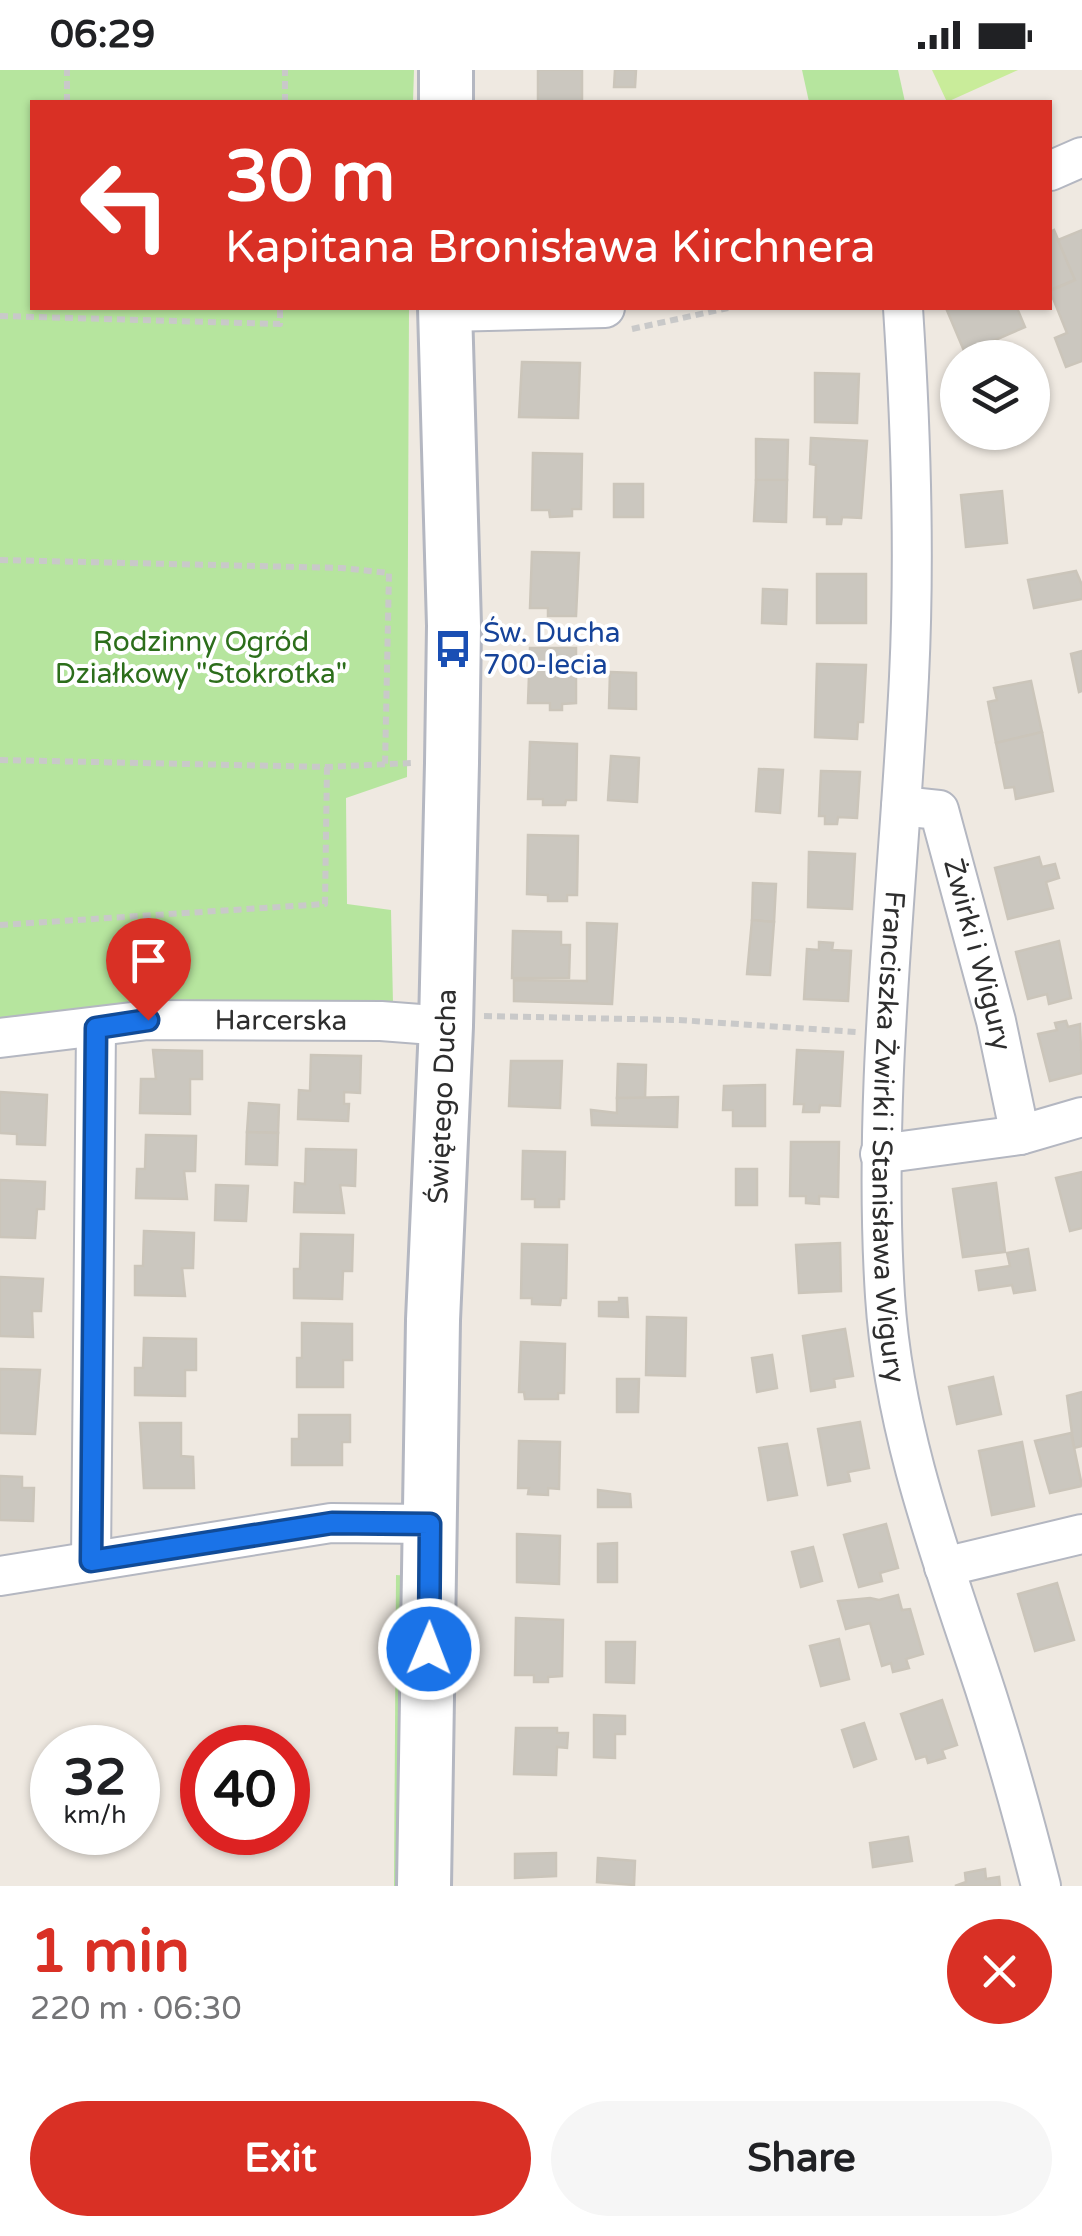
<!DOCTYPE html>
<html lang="en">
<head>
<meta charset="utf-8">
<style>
	body { margin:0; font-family:"Varela Round",sans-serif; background:#f6f6f6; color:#202124; height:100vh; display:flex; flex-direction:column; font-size:38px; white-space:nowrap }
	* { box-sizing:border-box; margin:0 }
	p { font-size:32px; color:#757577 }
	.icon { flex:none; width:55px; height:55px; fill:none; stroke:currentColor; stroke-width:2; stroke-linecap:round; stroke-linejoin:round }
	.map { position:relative; height:1816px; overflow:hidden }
	.panel { display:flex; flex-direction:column; background:#fff; flex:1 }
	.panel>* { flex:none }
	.top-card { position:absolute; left:30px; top:30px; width:1022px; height:210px; border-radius:0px; box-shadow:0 2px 8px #0004; background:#d93025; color:#fff; overflow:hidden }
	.buttons { position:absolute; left:940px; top:270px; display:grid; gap:20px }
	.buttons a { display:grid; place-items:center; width:110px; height:110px; border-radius:50%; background:#fff; box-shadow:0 2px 8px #0004; font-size:50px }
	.speed { position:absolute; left:30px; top:1655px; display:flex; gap:20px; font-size:50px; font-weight:700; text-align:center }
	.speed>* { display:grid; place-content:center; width:130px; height:130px; border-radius:50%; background:#fff; box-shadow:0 2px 8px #0004; line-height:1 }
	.speed small { font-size:25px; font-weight:400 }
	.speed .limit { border:15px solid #d22; background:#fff; color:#111 }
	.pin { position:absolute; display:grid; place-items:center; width:85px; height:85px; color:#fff; margin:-102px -42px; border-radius:50% 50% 50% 0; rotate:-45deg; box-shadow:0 0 10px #0007 }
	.pin .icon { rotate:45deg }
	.me { position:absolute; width:110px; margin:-55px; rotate:1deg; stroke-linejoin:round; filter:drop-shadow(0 0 8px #0008) }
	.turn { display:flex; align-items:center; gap:35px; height:210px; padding:0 30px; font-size:45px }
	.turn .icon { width:130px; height:130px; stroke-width:2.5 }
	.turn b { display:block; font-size:70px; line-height:85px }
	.round { display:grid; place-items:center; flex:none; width:105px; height:105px; border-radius:52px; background:#f6f6f6 }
	.overview { display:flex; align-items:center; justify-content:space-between; height:170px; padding:0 30px }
	h1 { font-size:60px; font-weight:700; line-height:75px; color:#d93025 }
	.cta { display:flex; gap:20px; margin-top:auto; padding:20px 30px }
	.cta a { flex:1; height:115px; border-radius:60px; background:#d93025; color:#fff; font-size:40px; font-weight:700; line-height:115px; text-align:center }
	.cta a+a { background:#f6f6f6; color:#202124 }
	.status { display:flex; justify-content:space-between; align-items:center; height:70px; padding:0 50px; background:#fff; direction:ltr }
	.status svg { height:28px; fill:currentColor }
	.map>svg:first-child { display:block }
	.green { fill:#b6e59e }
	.pitch { fill:#c9ec9a }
	.building { fill:#cbc7bf; stroke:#cbc5ba; stroke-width:2.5 }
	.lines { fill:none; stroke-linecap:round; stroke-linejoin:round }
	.street-casing { stroke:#b4b7c1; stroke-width:42 }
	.secondary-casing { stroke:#b4b7c1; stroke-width:58 }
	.path { stroke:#c9c9c9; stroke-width:6; stroke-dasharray:8 5; stroke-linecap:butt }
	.street { stroke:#fff; stroke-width:38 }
	.secondary { stroke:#fff; stroke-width:52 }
	.route-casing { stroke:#114b97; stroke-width:25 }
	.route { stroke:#1a73e8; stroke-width:18 }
	.labels { text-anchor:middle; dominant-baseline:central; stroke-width:8; stroke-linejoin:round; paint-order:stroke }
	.transit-label { font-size:28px; fill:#164399; stroke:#fff; text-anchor:start }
	.park-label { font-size:28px; fill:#2c6e1b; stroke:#fff }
	.street-label { font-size:28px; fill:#2e2e2e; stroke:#fff }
</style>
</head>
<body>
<div class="status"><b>06:29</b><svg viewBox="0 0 49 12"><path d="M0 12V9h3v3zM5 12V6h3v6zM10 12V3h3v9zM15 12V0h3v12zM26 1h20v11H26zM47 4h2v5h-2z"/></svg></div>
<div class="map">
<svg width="1082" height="1816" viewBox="0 0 1082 1816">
	<rect width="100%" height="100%" fill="#efe9e1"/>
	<g class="green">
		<polygon points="0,0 414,0 413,32 32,32 32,238 409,238 407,707 346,728 347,834 391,840 393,934 0,954"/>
		<polygon points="802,0 898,0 905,32 809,32"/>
		<polygon points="396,1505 412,1506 405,1816 394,1816"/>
	</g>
	<polygon class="pitch" points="932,0 1018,0 947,32"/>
	<g class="building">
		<rect x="538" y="0" width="44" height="32"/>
		<polygon points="615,0 636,0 635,17 614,17"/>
		<polygon points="1054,160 1075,210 1050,220 1050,162"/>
		<polygon points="1082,160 1082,291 1066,297 1055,268 1067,263 1050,221 1075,210 1058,170"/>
		<polygon points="946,238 1017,238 1025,257 965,283"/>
		<polygon points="522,292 580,293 578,348 519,347"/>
		<polygon points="815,303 859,304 857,353 815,352"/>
		<polygon points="811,368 867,371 861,448 842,447 841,454 827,454 827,447 814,447 816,395 810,394"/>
		<polygon points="756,369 788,370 787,410 756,410"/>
		<polygon points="533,383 582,384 581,439 572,439 572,446 550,447 549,440 532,440"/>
		<polygon points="756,410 787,410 786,452 754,451"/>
		<rect x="614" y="414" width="29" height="33"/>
		<polygon points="1002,421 1007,473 966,477 961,425"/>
		<polygon points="532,482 579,483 576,546 548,546 548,538 530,538"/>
		<polygon points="1076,501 1082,515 1082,529 1034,538 1028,510"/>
		<rect x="817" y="504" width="49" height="49"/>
		<polygon points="763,519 787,520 786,554 762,553"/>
		<polygon points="530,578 576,578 576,633 562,634 562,640 550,640 550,633 528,633"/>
		<polygon points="1082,581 1082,621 1079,622 1071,584"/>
		<polygon points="817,594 866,595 863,652 858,652 857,669 815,667"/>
		<polygon points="610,602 636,603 636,639 609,638"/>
		<polygon points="1031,611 1042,662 996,673 988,632 997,630 994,618"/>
		<polygon points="1042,662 1053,721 1016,729 1014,717 1005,718 996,673"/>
		<polygon points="530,672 577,674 576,730 566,730 565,735 543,735 543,729 528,729"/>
		<polygon points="611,686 639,688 637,732 608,730"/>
		<polygon points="759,699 783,700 780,743 756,741"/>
		<polygon points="821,701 860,702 857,748 838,747 837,754 825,754 825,746 819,746"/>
		<polygon points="528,765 578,766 577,825 567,825 567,831 548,831 548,825 527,824"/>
		<polygon points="809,782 855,784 852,839 808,837"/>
		<polygon points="1039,787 1042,797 1055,794 1059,808 1046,812 1053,838 1008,849 995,798"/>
		<polygon points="753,813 776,814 774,852 752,850"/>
		<polygon points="752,850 774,852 770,905 747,904"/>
		<polygon points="587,853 617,854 612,934 514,931 514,910 587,911"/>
		<polygon points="513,861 561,862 561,875 570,875 569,908 512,908"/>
		<polygon points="1059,871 1071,928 1049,934 1047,924 1028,929 1016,882"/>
		<polygon points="819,872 833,873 832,880 851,881 848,931 804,929 807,879 819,880"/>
		<polygon points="1066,951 1068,957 1080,954 1082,1003 1050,1011 1038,964 1057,960 1055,953"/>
		<polygon points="153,980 202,981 202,1009 190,1009 190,1044 140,1043 141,1009 156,1009"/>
		<polygon points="797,980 843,982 840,1036 820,1035 819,1042 803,1042 804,1034 794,1034"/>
		<polygon points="311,985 361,986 360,1023 344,1022 344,1034 349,1034 348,1051 298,1049 299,1020 310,1021"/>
		<polygon points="511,991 562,991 560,1038 509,1036"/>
		<polygon points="618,994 646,995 645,1029 617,1028"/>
		<polygon points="765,1015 765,1056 733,1056 733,1040 723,1040 724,1016"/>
		<polygon points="0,1022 47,1025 45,1075 17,1074 17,1064 0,1063"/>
		<polygon points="678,1027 677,1057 592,1055 591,1040 617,1043 617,1028"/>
		<polygon points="249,1033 279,1035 278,1063 247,1062"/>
		<polygon points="247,1062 278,1063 277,1095 246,1094"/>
		<polygon points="146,1065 196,1066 195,1101 184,1101 187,1129 136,1128 137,1099 145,1099"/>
		<polygon points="791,1072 839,1072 838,1127 819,1126 819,1134 806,1133 806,1126 790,1126"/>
		<polygon points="306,1079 356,1080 355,1116 340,1115 344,1143 294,1142 295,1113 305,1114"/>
		<polygon points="523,1081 565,1082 564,1129 559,1129 559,1137 535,1137 535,1129 522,1129"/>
		<rect x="736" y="1099" width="21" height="36"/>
		<polygon points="1082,1102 1082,1158 1070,1161 1056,1108"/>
		<polygon points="0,1110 45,1112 44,1139 37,1139 35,1168 0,1167"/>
		<polygon points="996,1113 1005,1182 963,1187 953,1119"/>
		<polygon points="216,1115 248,1116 246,1151 215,1150"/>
		<polygon points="144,1161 194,1163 193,1198 182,1198 185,1226 135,1225 135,1196 143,1196"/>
		<polygon points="301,1164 353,1165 352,1201 343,1201 342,1229 294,1228 294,1199 300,1199"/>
		<polygon points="840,1173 841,1221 799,1223 796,1175"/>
		<polygon points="522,1174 567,1175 566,1228 561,1228 560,1235 532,1234 532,1228 521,1228"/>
		<polygon points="1028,1179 1035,1220 1014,1223 1012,1215 979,1220 976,1201 1010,1196 1007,1183"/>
		<polygon points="0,1207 43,1209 41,1241 32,1241 33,1267 0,1266"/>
		<polygon points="619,1228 627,1228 628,1247 599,1246 599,1232 619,1232"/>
		<polygon points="647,1247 686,1248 685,1306 646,1305"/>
		<polygon points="302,1253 352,1254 352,1290 343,1290 343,1317 297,1317 297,1288 302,1288"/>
		<polygon points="845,1259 853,1306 834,1309 835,1317 811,1321 803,1266"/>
		<polygon points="144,1268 196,1269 196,1300 185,1300 185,1326 135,1325 135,1298 143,1298"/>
		<polygon points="521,1272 565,1274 564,1323 558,1323 558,1329 525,1329 524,1322 519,1322"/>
		<polygon points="772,1285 777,1318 757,1322 752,1288"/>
		<polygon points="0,1299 40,1300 35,1364 0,1363"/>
		<polygon points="993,1307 1001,1344 957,1354 949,1317"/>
		<polygon points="617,1309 639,1309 638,1342 617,1342"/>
		<polygon points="1082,1322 1082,1376 1074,1378 1067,1326"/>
		<polygon points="299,1345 350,1345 350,1372 342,1372 342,1395 292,1395 292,1369 299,1369"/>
		<polygon points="860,1352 869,1398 848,1402 850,1411 828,1415 818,1359"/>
		<polygon points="140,1353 181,1353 181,1386 193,1387 194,1418 144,1418"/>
		<polygon points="1071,1363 1082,1416 1050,1423 1035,1371"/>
		<polygon points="519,1371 560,1372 559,1419 548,1418 548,1425 528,1424 529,1418 518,1418"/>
		<polygon points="1022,1372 1034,1436 992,1445 979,1381"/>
		<polygon points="787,1374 797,1425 768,1430 759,1378"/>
		<polygon points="0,1406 22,1407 22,1418 34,1418 33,1451 0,1450"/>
		<polygon points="598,1420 630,1424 631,1437 598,1437"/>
		<polygon points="886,1454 898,1498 880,1503 882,1511 859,1517 844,1465"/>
		<polygon points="517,1464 560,1466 559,1514 517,1512"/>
		<polygon points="617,1473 617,1512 598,1512 598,1474"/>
		<polygon points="813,1477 822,1511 801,1517 792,1482"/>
		<polygon points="1057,1513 1074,1570 1035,1581 1018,1524"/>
		<polygon points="898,1525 902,1540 910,1539 923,1584 906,1589 909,1598 893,1602 891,1593 882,1596 870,1553 846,1559 838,1531 870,1528 879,1530"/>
		<polygon points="516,1548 563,1550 562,1606 548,1607 548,1612 534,1612 534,1605 515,1605"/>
		<polygon points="839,1569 849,1609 821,1616 810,1576"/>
		<polygon points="606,1572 635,1572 634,1613 606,1612"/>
		<polygon points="942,1630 957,1675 942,1680 945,1688 928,1693 926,1686 916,1689 901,1644"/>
		<polygon points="594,1645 625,1646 625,1664 615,1664 615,1688 594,1687"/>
		<polygon points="864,1653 876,1689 854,1697 842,1660"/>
		<polygon points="516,1658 557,1658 557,1663 568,1663 567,1678 557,1677 556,1705 514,1704"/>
		<polygon points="908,1767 912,1791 873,1797 870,1773"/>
		<polygon points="556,1783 556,1806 515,1808 515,1784"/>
		<polygon points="598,1788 635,1791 634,1815 597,1812"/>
		<polygon points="985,1799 986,1809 999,1807 1000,1816 955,1816 966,1812 965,1803"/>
	</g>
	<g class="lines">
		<g class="street-casing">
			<g id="street">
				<polyline points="1050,101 1082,87"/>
				<path id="s1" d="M903 238C911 360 915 485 909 607 899 812 872 1021 885 1226 893 1353 936 1473 976 1592 1001 1666 1022 1741 1041 1816"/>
				<polyline points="445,242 605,238"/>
				<path id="s2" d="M901 736 939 740 996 951 1020 1065"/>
				<path id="s3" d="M0 968 148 950 381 951 446 956"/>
				<polyline points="880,1084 1020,1065 1082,1047"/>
				<polyline points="91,1491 96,958"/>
				<polyline points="944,1497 1082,1464"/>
				<polyline points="0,1506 331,1453 430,1454"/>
			</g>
		</g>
		<g class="secondary-casing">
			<g id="secondary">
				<polyline points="446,32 446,0"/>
				<path id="s4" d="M424 1816 433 1250 446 956 452 693 454 556 445 238"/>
			</g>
		</g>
		<g class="path">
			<polyline points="67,32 67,0"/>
			<polyline points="285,32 285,0"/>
			<polyline points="0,246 280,254 280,238"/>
			<polyline points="632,259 728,238"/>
			<polyline points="0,490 342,498 389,503 385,696"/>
			<polyline points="0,690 327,697 411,693"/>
			<polyline points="0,855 325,834 327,697"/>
			<polyline points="484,946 679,950 856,962"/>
		</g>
		<use href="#street" class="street"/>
		<use href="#secondary" class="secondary"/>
	</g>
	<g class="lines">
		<g class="route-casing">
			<polyline id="route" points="148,950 96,958 91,1491 332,1453 430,1454 429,1579"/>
		</g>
		<use href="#route" class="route"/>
	</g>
	<defs>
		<g id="bus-bare" transform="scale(3)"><path d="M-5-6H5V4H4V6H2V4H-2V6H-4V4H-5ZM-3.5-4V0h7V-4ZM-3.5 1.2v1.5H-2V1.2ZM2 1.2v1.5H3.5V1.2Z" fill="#1a4fb4" stroke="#fff" stroke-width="2.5" paint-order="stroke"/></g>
	</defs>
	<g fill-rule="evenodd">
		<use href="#bus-bare" x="453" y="579"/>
	</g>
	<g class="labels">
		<g class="transit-label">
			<text x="483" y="563">Św. Ducha<tspan x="483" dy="32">700-lecia</tspan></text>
		</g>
		<g class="park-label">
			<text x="201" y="572">Rodzinny Ogród<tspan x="201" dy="32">Działkowy "Stokrotka"</tspan></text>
		</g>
		<g class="street-label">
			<text stroke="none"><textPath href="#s2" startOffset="188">Żwirki i Wigury</textPath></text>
			<text stroke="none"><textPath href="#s3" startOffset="282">Harcerska</textPath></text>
			<text stroke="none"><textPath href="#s4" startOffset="790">Świętego Ducha</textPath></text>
			<text stroke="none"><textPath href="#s1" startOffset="830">Franciszka Żwirki i Stanisława Wigury</textPath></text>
		</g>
	</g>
</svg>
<div class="buttons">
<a><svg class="icon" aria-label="layers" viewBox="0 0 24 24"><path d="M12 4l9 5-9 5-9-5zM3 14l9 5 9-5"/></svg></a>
</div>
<div class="speed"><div>32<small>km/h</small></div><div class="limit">40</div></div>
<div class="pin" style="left:148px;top:950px;background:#d93025"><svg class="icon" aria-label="arrive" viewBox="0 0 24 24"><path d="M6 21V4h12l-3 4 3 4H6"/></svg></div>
<svg class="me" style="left:429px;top:1579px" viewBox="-20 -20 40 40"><circle r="17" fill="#1a73e8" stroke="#fff" stroke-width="3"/><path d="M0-11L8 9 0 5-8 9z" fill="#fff"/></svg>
<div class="top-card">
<div class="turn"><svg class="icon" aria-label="left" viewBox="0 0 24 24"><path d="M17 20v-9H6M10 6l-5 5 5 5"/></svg><div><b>30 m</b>Kapitana Bronisława Kirchnera</div></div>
</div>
</div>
<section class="panel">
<div class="overview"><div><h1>1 min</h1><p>220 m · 06:30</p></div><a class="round" style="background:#d93025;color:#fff"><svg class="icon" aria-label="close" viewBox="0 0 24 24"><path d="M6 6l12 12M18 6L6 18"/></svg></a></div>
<div class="cta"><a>Exit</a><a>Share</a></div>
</section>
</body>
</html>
